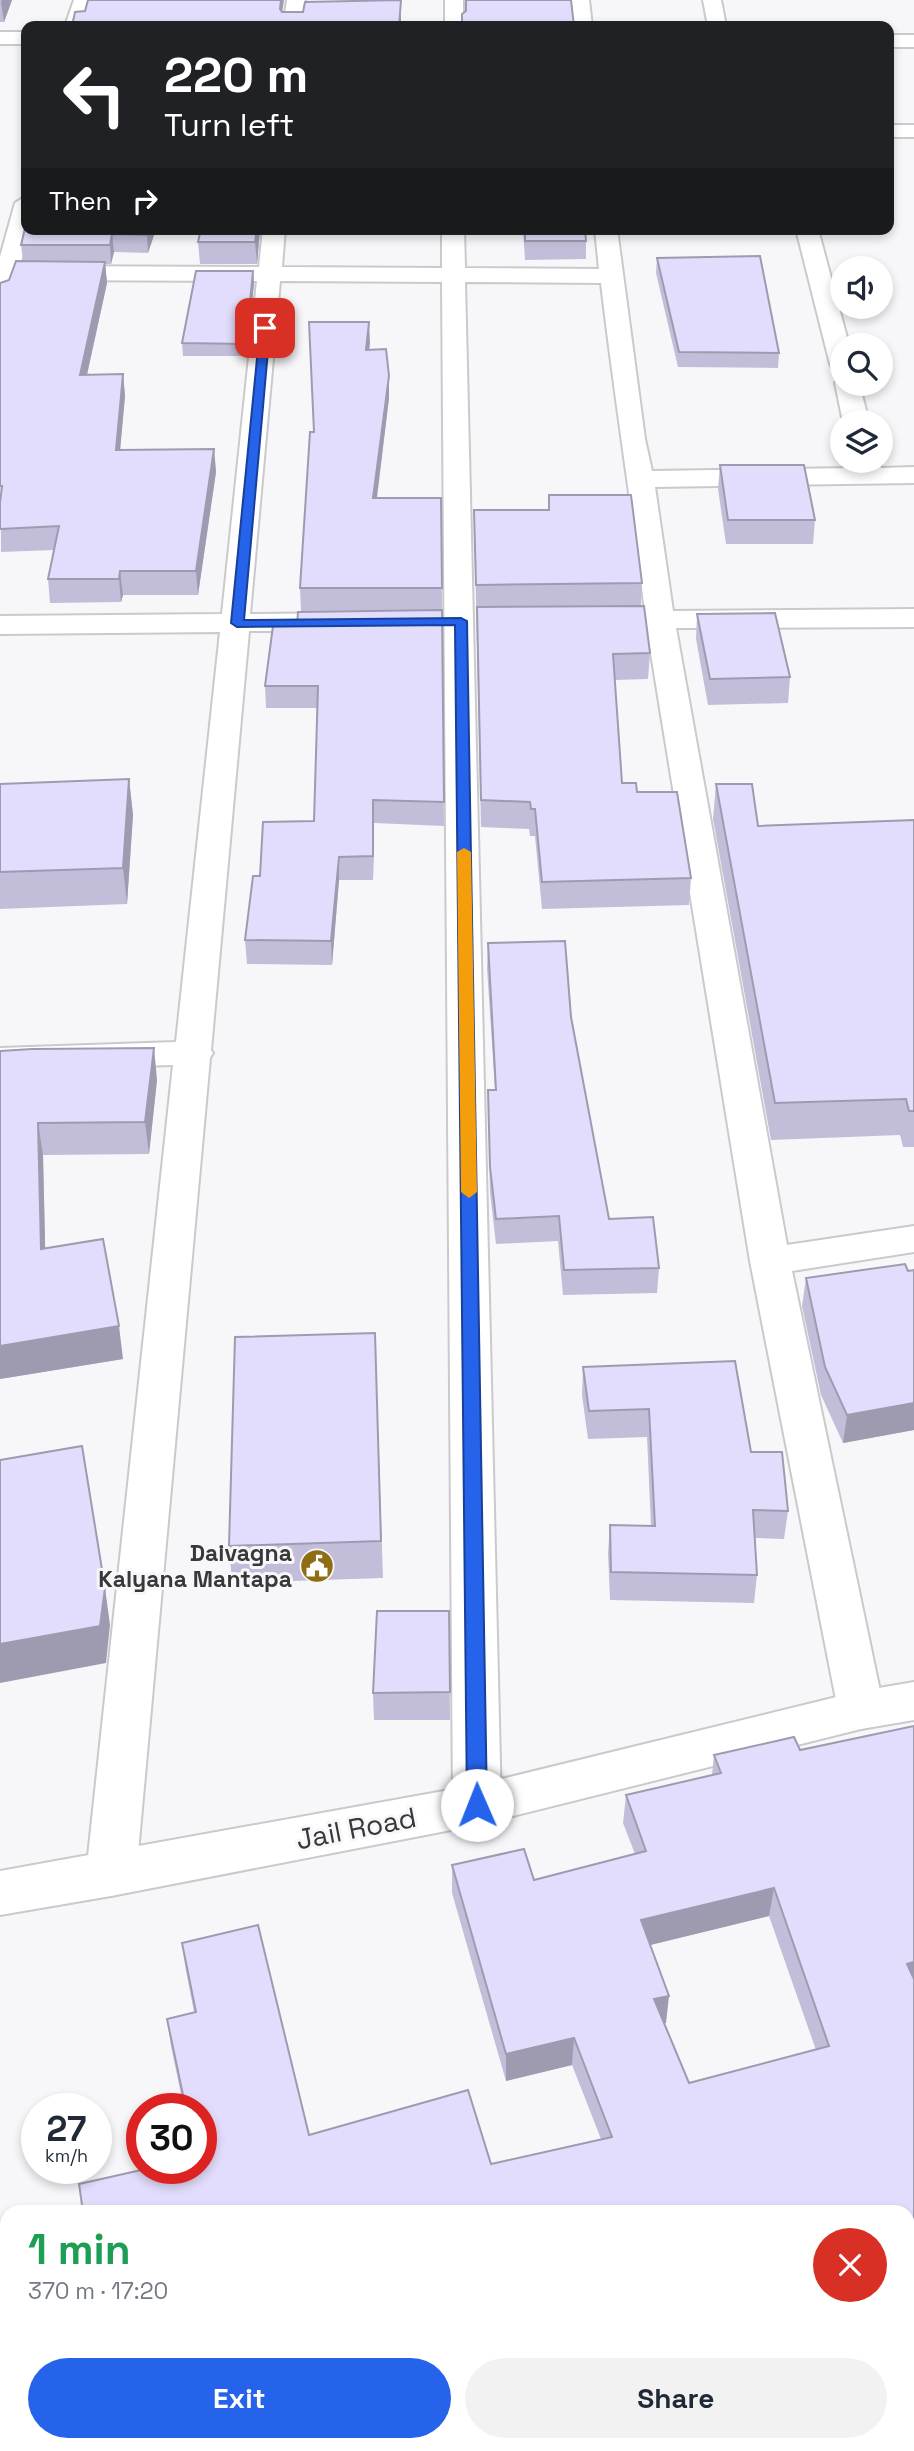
<!DOCTYPE html>
<html lang="en">
<head>
<meta charset="utf-8">
<style>
	body { margin:0; font-family:"Space Grotesk",sans-serif; background:#f2f2f3; color:#1f2937; height:100vh; display:flex; flex-direction:column; font-size:26px; white-space:nowrap }
	* { box-sizing:border-box; margin:0 }
	p { font-size:23px; color:#747a83 }
	.icon { flex:none; width:38px; height:38px; fill:none; stroke:currentColor; stroke-width:2; stroke-linecap:round; stroke-linejoin:round }
	.map { position:relative; flex:1; overflow:hidden }
	.details { position:absolute; left:0px; top:2205px; width:915px; height:247px; display:flex; flex-direction:column; background:#fff; border-radius:21px 21px 0 0; box-shadow:0 4px 10px #0003 }
	.details>* { flex:none }
	.banner { position:absolute; left:21px; top:21px; width:873px; height:214px; border-radius:14px; box-shadow:0 4px 10px #0003; background:#202124; color:#fff; overflow:hidden }
	.controls { position:absolute; left:830px; top:256px; display:grid; gap:14px }
	.controls a { display:grid; place-items:center; width:63px; height:63px; border-radius:50%; background:#fff; box-shadow:0 4px 10px #0003; font-size:35px }
	.speed { position:absolute; left:21px; top:2093px; display:flex; gap:14px; font-size:35px; font-weight:700; text-align:center }
	.speed>* { display:grid; place-content:center; width:91px; height:91px; border-radius:50%; background:#fff; box-shadow:0 4px 10px #0003; line-height:1 }
	.speed small { font-size:18px; font-weight:400 }
	.speed .limit { border:10px solid #d22; background:#fff; color:#111 }
	.pin { position:absolute; display:grid; place-items:center; width:60px; height:60px; color:#fff; margin:-30px; border-radius:14px; box-shadow:0 4px 10px #0006 }
	.me { position:absolute; width:77px; margin:-38px; rotate:359deg; stroke-linejoin:round; filter:drop-shadow(0 0 5px #0008) }
	.turn { display:flex; align-items:center; gap:24px; height:147px; padding:0 28px; font-size:32px }
	.turn .icon { width:91px; height:91px; stroke-width:2.5 }
	.turn b { display:block; font-size:49px; line-height:60px }
	.then { display:flex; align-items:center; height:66px; padding:0 28px; background:#0003; gap:14px; font-size:26px }
	.round { display:grid; place-items:center; flex:none; width:74px; height:74px; border-radius:37px; background:#f2f2f3 }
	.overview { display:flex; align-items:center; justify-content:space-between; height:119px; padding:0 28px }
	h1 { font-size:42px; font-weight:700; line-height:52px; color:#1e9e55 }
	.button { display:flex; gap:14px; margin-top:auto; padding:14px 28px }
	.button a { flex:1; height:80px; border-radius:42px; background:#2563eb; color:#fff; font-size:28px; font-weight:700; line-height:80px; text-align:center }
	.button a+a { background:#f2f2f3; color:#1f2937 }
	.map>svg:first-child { display:block }
	.lines { fill:none; stroke-linecap:round; stroke-linejoin:round }
	.street-casing { stroke:#cacacd; stroke-width:4 }
	.secondary-casing { stroke:#cacacd; stroke-width:4 }
	.street { fill:#fff; fill-rule:evenodd }
	.secondary { fill:#fff; fill-rule:evenodd }
	.wall { fill:#c2bed9; fill-rule:evenodd }
	.shaded-wall { fill:#9e9bb0 }
	.building { fill:#e2ddfc; stroke:#9e9bb0; stroke-width:2; fill-rule:evenodd }
	.route { fill:#2563eb; stroke:#184099; stroke-width:2 }
	.slow { fill:#f59e0b }
	.labels { text-anchor:middle; dominant-baseline:central; stroke-width:6; stroke-linejoin:round; paint-order:stroke }
	.poi-label { font-size:23px; font-weight:bold; fill:#38383a; stroke:#f7f7fa; text-anchor:end }
	.near-street-label { font-size:28px; fill:#38383a; stroke:#f7f7fa }
</style>
</head>
<body>
<div class="map">
<svg width="914" height="2451" viewBox="0 0 914 2451">
	<rect width="100%" height="100%" fill="#f7f7fa"/>
	<g class="lines">
		<g class="street-casing">
			<g id="street">
				<polygon points="74,0 92,0 84,26 65,26"/>
				<polygon points="287,0 305,0 302,26 283,26"/>
				<rect x="445" y="0" width="18" height="26"/>
				<polygon points="571,0 589,0 592,26 574,26"/>
				<polygon points="703,0 721,0 726,26 708,26"/>
				<rect x="0" y="32" width="26" height="12"/>
				<rect x="889" y="35" width="25" height="12"/>
				<rect x="889" y="125" width="25" height="12"/>
				<path d="M26 196V229H30L20 266 259 267 263 229H285L282 267 442 268V229H464L465 268 599 269 595 229H617L645 439 652 471 855 468 853 460H879L881 468 914 467V483L655 487 673 611 914 609V627L676 628 787 1245 914 1226V1252L792 1271 884 1710 877 1723 861 1729 845 1723 838 1710 750 1261 647 629 626 626 622 620 626 614 645 611C631 502 614 393 601 283L465 282 501 1805 494 1819 477 1825 460 1819 453 1805 442 282 280 281 250 614 351 613 361 616 365 622 361 628 351 631H249L211 1050 213 1053 210 1058 136 1875 128 1890 111 1896 94 1890 86 1875 173 1065 0 1070V1048L176 1042 220 632 0 634V616L222 614 257 281 17 280 9 301 0 303V257L15 203Z"/>
				<polygon points="796,229 818,229 849,345 842,345 842,371 833,369 830,364"/>
				<polygon points="842,377 842,383 859,383 869,422 843,422 835,383"/>
				<polygon points="914,2330 914,2386 908,2388 908,2331"/>
				<polygon points="522,2445 603,2445 601,2451 520,2451"/>
			</g>
		</g>
		<g class="secondary-casing">
			<polygon id="secondary" points="914,1682 914,1720 861,1729 477,1825 111,1896 0,1915 0,1871 477,1785 861,1691"/>
		</g>
		<use href="#street" class="street"/>
		<use href="#secondary" class="secondary"/>
	</g>
	<g class="wall">
		<polygon points="0,0 12,0 4,22 0,22"/>
		<polygon points="26,229 156,229 148,253 114,252 111,264 105,264 107,283 87,375 123,374 125,396 120,450 214,449 216,472 198,595 123,595 121,602 50,603 48,579 54,550 1,552 0,283 9,280 23,261 21,245"/>
		<polygon points="523,229 585,229 586,241 586,259 525,260"/>
		<polygon points="260,230 257,264 200,264 198,242"/>
		<polygon points="657,258 779,353 778,368 678,367 656,273"/>
		<polygon points="253,271 254,284 246,356 183,356 182,343"/>
		<polygon points="369,322 369,350 389,398 377,498 441,498 444,826 374,823 373,880 339,880 332,965 247,964 245,940 260,876 314,821 317,708 266,708 265,686 297,625 426,610 301,611 300,588 314,432"/>
		<polygon points="720,465 815,520 813,544 726,544 718,489"/>
		<polygon points="549,495 642,583 641,606 650,653 648,679 615,680 622,783 637,792 691,878 689,905 542,909 535,836 530,836 529,829 481,827 474,510 548,510"/>
		<polygon points="697,614 790,677 788,703 708,705 696,639"/>
		<polygon points="129,779 133,815 127,904 0,909 0,784"/>
		<polygon points="716,784 758,826 914,820 914,1147 903,1147 900,1135 771,1140 713,819"/>
		<polygon points="488,943 571,1017 609,1219 659,1268 657,1293 563,1295 558,1241 496,1244 490,1192 488,1090 495,1090 487,968"/>
		<polygon points="0,1051 157,1080 149,1154 43,1155 45,1248 123,1359 0,1379"/>
		<polygon points="914,1270 914,1430 843,1443 821,1395 802,1306 806,1278"/>
		<polygon points="375,1333 383,1578 232,1583 229,1546"/>
		<polygon points="583,1367 751,1452 788,1511 784,1539 755,1538 757,1575 754,1603 610,1600 608,1553 610,1525 651,1526 647,1437 588,1439 582,1395"/>
		<polygon points="449,1611 450,1720 374,1720 373,1693"/>
		<path d="M914 1726V2288L908 2273V2212H83L201 2168V2109H184L171 2046 167 2019 194 2012 186 1971 182 1943 309 2135 491 2164 601 2139 572 2065 506 2081 452 1893V1865L534 1880 635 1854 623 1823 626 1795 712 1775 714 1755 800 1750ZM769 1916 816 2050 689 2083 664 2023H666L650 1945Z"/>
	</g>
	<g class="shaded-wall">
		<polygon points="2,0 12,0 4,22 1,2"/>
		<polygon points="281,0 284,0 280,26 280,9"/>
		<polygon points="401,0 401,26 399,26"/>
		<polygon points="149,229 156,229 148,253 147,235"/>
		<polygon points="257,229 260,230 257,264 255,242"/>
		<polygon points="112,234 114,252 111,264 110,245"/>
		<polygon points="105,262 107,283 82,397 80,375"/>
		<polygon points="253,271 254,284 246,356 246,344"/>
		<polygon points="369,322 370,343 367,371 366,350"/>
		<polygon points="123,374 125,396 118,473 116,450"/>
		<polygon points="389,376 389,398 374,520 373,498"/>
		<polygon points="214,449 216,472 198,595 196,571"/>
		<polygon points="120,571 123,595 121,602 119,579"/>
		<polygon points="129,779 133,815 127,904 123,868"/>
		<polygon points="373,800 374,823 373,880"/>
		<polygon points="339,857 339,880 332,965 331,941"/>
		<polygon points="154,1048 157,1080 149,1154 145,1122"/>
		<polygon points="38,1123 43,1155 46,1281 41,1249"/>
		<polygon points="119,1326 123,1359 0,1379 0,1346"/>
		<polygon points="914,1403 914,1430 843,1443 847,1415"/>
		<polygon points="105,1588 110,1625 106,1663 0,1683 0,1644"/>
		<polygon points="774,1888 769,1916 638,1948 641,1920"/>
		<polygon points="914,1962 914,1988 907,1964"/>
		<polygon points="669,1996 666,2023 652,2027 654,1999"/>
		<polygon points="574,2038 572,2065 506,2081 506,2054"/>
	</g>
	<g class="building">
		<polygon points="88,0 281,0 280,9 282,12 303,12 305,2 401,0 399,26 72,26 75,12 85,11"/>
		<polygon points="466,0 571,0 574,26 462,26 462,14 466,11"/>
		<polygon points="26,224 26,229 149,229 147,235 112,234 110,245 21,245"/>
		<polygon points="201,229 257,229 255,242 198,242"/>
		<polygon points="525,229 585,229 586,241 525,241"/>
		<polygon points="760,256 779,353 679,352 657,258"/>
		<polygon points="16,261 105,262 80,375 123,374 116,450 214,449 196,571 120,571 119,579 48,579 59,526 0,529 0,503 2,486 0,486 0,283 9,280"/>
		<polygon points="196,271 253,271 246,344 182,343"/>
		<polygon points="309,322 369,322 366,350 386,349 389,376 373,498 441,498 442,588 300,588 310,432 314,432"/>
		<polygon points="720,465 804,465 815,520 728,520"/>
		<polygon points="549,495 631,495 642,583 476,585 474,510 549,510"/>
		<polygon points="644,606 650,653 613,654 622,783 636,783 637,792 677,792 691,878 542,882 535,809 531,809 530,802 481,800 477,607"/>
		<polygon points="442,610 444,802 373,800 373,856 339,857 331,941 245,940 253,876 260,876 263,822 314,821 318,686 265,686 273,626 297,625 298,612"/>
		<polygon points="775,613 790,677 710,679 697,614"/>
		<polygon points="129,779 123,868 0,872 0,784"/>
		<polygon points="716,784 752,784 758,826 914,820 914,1111 909,1111 906,1099 775,1103"/>
		<polygon points="565,941 571,1017 609,1219 653,1217 659,1268 564,1270 559,1216 496,1219 490,1167 488,1090 496,1090 488,943"/>
		<polygon points="154,1048 145,1122 38,1123 41,1249 103,1239 119,1326 0,1346 0,1051 32,1049"/>
		<polygon points="905,1264 908,1271 914,1270 914,1403 847,1415 825,1367 806,1278"/>
		<polygon points="375,1333 381,1541 229,1546 235,1337"/>
		<polygon points="735,1361 751,1452 782,1452 788,1511 753,1510 757,1575 611,1572 610,1525 655,1526 649,1409 589,1411 583,1367"/>
		<polygon points="82,1446 105,1588 100,1626 0,1644 0,1460"/>
		<polygon points="377,1611 449,1611 450,1692 373,1693"/>
		<path d="M914 1726V1962L907 1964 914 1979V2245L908 2231V2212H502V2209L491 2212H83L79 2184 150 2168H201V2109H186L167 2019 196 2012 182 1943 258 1925 309 2135 468 2090 491 2164 612 2137 574 2038 506 2054 452 1865 524 1849 534 1880 646 1851 626 1795 721 1773 714 1755 794 1737 800 1750ZM774 1888 829 2046 689 2083 654 1999 669 1996 641 1920Z"/>
	</g>
	<polygon class="route" points="265,325 270,328 244,620 461,618 467,621 487,1805 484,1811 477,1814 470,1811 467,1805 455,625 237,627 231,623 260,328"/>
	<polygon class="slow" points="464,848 471,852 477,1192 469,1198 461,1192 457,852"/>
	<defs>
		<g id="civic-disc" transform="scale(1.75)"><circle r="9.5" fill="#8f6d12" stroke="#f7f7fa"/><path d="M-.6-6.5H3V-4.5H.6V-3L4-1V1h2V6H-6V1h2V-1L-.6-3ZM-1.2 2.5V6h2.4V2.5Z" fill="#fff"/></g>
	</defs>
	<g fill-rule="evenodd">
		<use href="#civic-disc" x="317" y="1566"/>
	</g>
	<g class="labels">
		<g class="poi-label">
			<text x="292" y="1553">Daivagna<tspan x="292" dy="26">Kalyana Mantapa</tspan></text>
		</g>
		<g class="near-street-label">
			<text transform="translate(356 1828) rotate(-11)">Jail Road</text>
		</g>
	</g>
</svg>
<div class="controls">
<a><svg class="icon" aria-label="sound" viewBox="0 0 24 24"><path d="M4 9h4l5-4v14l-5-4H4zM17 9q2 3 0 6"/></svg></a>
<a><svg class="icon" aria-label="search" viewBox="0 0 24 24"><circle cx="10" cy="10" r="6"/><path d="M15 15l6 6"/></svg></a>
<a><svg class="icon" aria-label="layers" viewBox="0 0 24 24"><path d="M12 4l9 5-9 5-9-5zM3 14l9 5 9-5"/></svg></a>
</div>
<div class="speed"><div>27<small>km/h</small></div><div class="limit">30</div></div>
<div class="pin" style="left:265px;top:328px;background:#d93025"><svg class="icon" aria-label="arrive" viewBox="0 0 24 24"><path d="M6 21V4h12l-3 4 3 4H6"/></svg></div>
<svg class="me" style="left:477px;top:1805px" viewBox="-20 -20 40 40"><circle r="19" fill="#fff"/><path d="M0-13L10 11 0 6-10 11z" fill="#2563eb"/></svg>
<div class="banner">
<div class="turn"><svg class="icon" aria-label="left" viewBox="0 0 24 24"><path d="M17 20v-9H6M10 6l-5 5 5 5"/></svg><div><b>220 m</b>Turn left</div></div>
<div class="then">Then<svg class="icon" aria-label="right" viewBox="0 0 24 24"><path d="M7 20v-9h11M14 6l5 5-5 5"/></svg></div>
</div>
<section class="details">
<div class="overview"><div><h1>1 min</h1><p>370 m · 17:20</p></div><a class="round" style="background:#d93025;color:#fff"><svg class="icon" aria-label="close" viewBox="0 0 24 24"><path d="M6 6l12 12M18 6L6 18"/></svg></a></div>
<div class="button"><a>Exit</a><a>Share</a></div>
</section>
</div>
</body>
</html>
